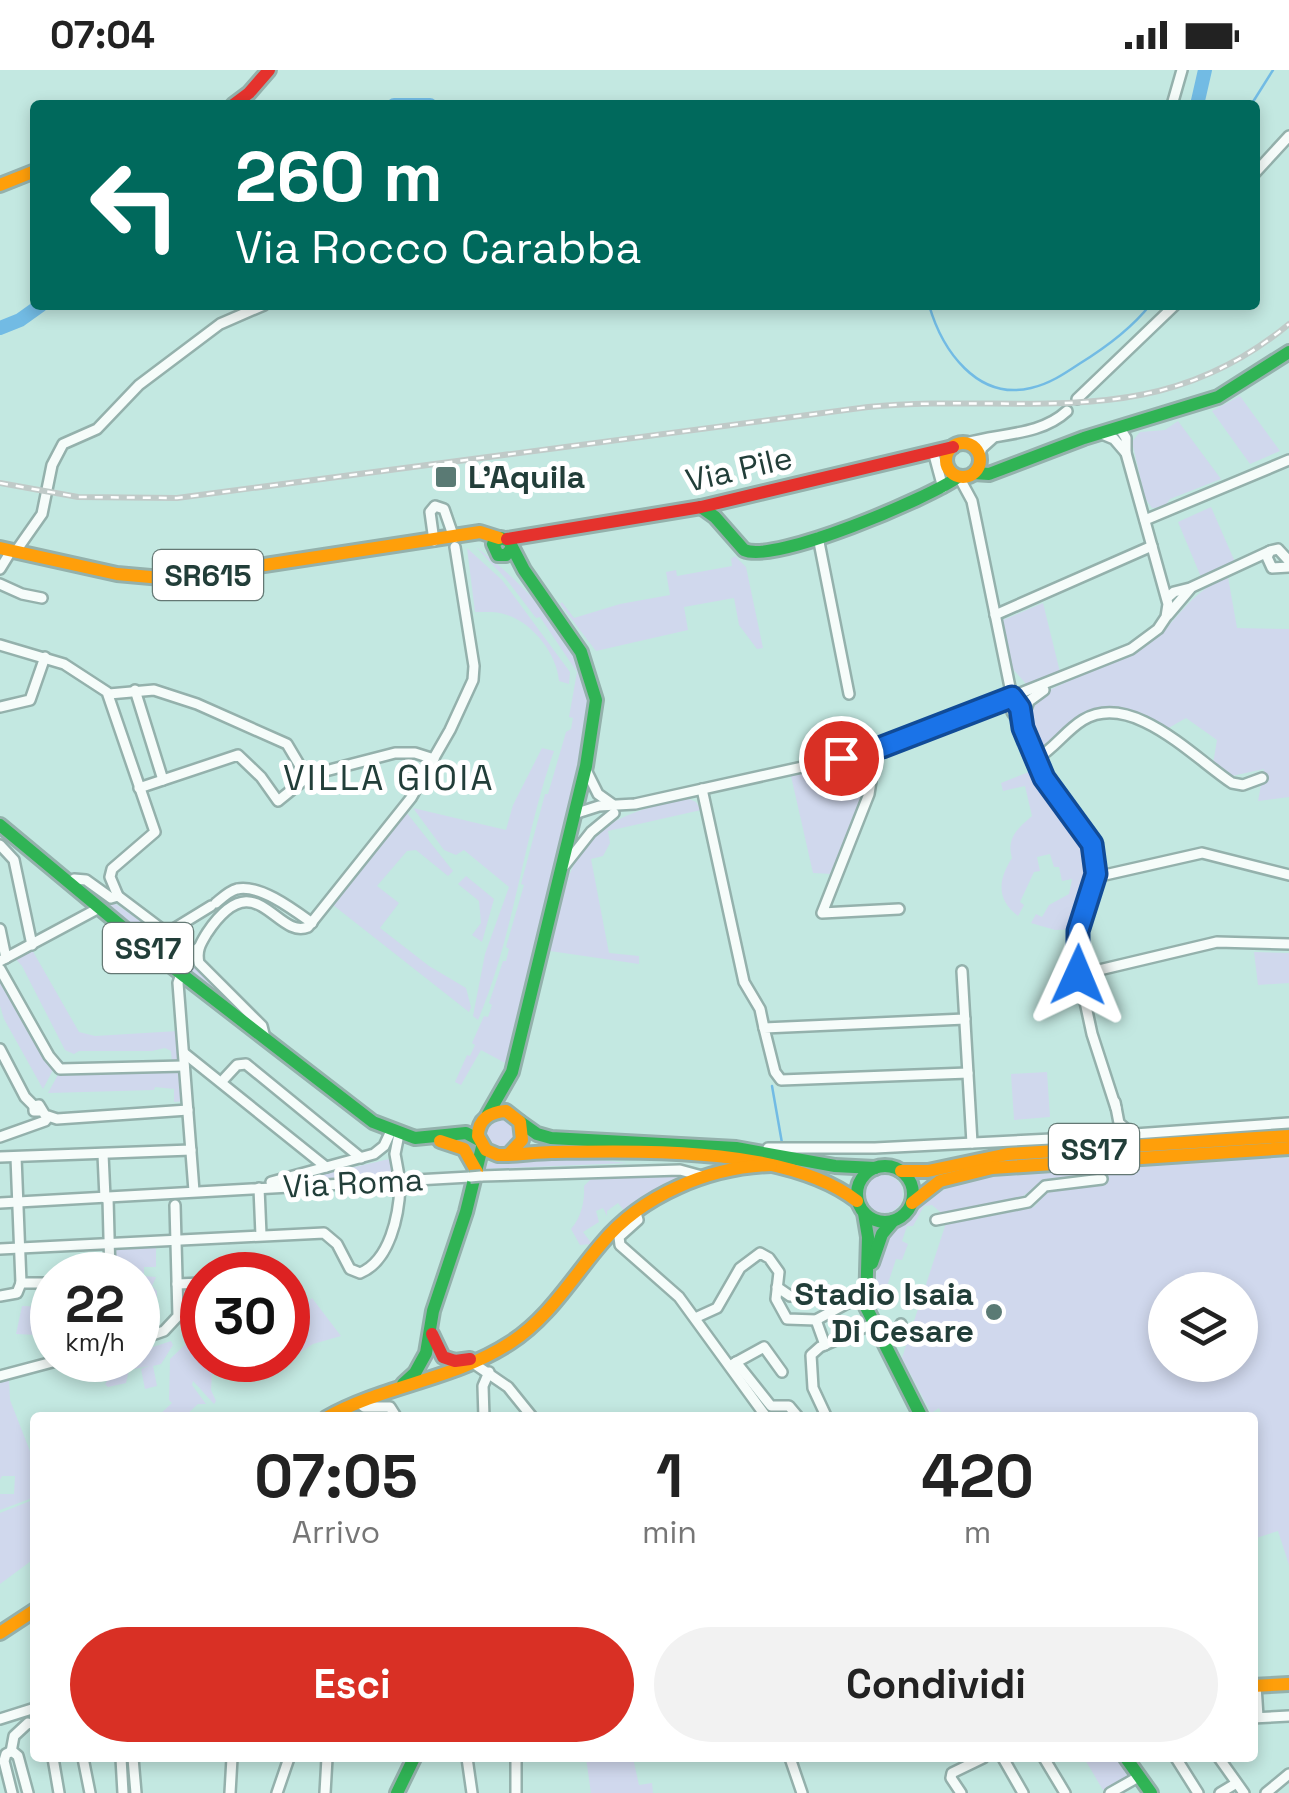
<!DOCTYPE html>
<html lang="it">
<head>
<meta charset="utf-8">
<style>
	body { margin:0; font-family:"Space Grotesk",sans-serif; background:#f2f2f2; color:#222; height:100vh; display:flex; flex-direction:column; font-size:38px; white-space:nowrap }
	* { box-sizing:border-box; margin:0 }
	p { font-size:32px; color:#767676 }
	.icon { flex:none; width:55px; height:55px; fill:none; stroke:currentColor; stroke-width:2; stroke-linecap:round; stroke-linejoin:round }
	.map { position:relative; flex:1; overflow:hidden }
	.drawer { position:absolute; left:30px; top:1342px; width:1228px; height:350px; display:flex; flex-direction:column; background:#fff; border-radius:10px; box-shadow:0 5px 15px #0003 }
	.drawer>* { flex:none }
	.hud { position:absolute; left:30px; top:30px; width:1230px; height:210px; border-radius:10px; box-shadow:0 5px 15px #0003; background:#00695c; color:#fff; overflow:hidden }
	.controls { position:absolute; left:1148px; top:1202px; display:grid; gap:20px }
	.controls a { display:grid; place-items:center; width:110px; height:110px; border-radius:50%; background:#fff; box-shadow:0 5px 15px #0003; font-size:50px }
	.speed { position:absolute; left:30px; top:1182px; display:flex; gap:20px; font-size:50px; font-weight:700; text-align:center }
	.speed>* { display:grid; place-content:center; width:130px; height:130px; border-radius:50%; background:#fff; box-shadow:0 5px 15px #0003; line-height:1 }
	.speed small { font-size:25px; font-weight:400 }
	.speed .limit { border:15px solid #d22; background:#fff; color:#111 }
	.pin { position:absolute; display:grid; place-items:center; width:85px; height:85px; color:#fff; margin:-42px; border:5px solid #fff; border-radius:50%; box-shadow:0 2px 10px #0007 }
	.me { position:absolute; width:110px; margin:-55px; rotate:1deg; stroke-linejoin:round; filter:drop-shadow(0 0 8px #0008) }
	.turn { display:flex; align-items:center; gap:35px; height:210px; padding:0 40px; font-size:45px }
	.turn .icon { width:130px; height:130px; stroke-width:2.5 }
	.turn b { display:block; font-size:70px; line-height:85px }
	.eta { display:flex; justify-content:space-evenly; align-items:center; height:170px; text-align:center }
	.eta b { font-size:60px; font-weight:800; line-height:70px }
	.primary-button { display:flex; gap:20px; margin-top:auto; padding:20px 40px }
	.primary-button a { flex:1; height:115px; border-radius:60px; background:#d93025; color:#fff; font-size:40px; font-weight:800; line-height:115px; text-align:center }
	.primary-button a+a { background:#f2f2f2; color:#222 }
	.status { display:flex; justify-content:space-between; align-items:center; height:70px; padding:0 50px; background:#fff; direction:ltr }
	.status svg { height:28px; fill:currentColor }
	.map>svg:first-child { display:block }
	.green { fill:#d0d8ed; fill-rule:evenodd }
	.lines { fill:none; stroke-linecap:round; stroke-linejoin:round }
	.stream { stroke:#72bbe4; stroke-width:2.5 }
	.river { stroke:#72bbe4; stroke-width:14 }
	.street-casing { stroke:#94b1ac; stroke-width:14 }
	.fast-casing { stroke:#94b1ac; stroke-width:18 }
	.slow-casing { stroke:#94b1ac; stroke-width:18 }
	.jam-casing { stroke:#94b1ac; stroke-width:18 }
	.street { stroke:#f6fcfa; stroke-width:9 }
	.fast { stroke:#30b455; stroke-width:12 }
	.slow { stroke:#ff9f0a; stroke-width:12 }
	.jam { stroke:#e5322d; stroke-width:12 }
	.rail-casing { stroke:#c0cac8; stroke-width:6 }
	.rail { stroke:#fff; stroke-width:2.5; stroke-dasharray:8; stroke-linecap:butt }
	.street-bridge-casing { stroke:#94b1ac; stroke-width:14; stroke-linecap:butt }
	.street-bridge { stroke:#f6fcfa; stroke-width:9 }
	.route-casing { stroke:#114b97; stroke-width:25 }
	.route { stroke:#1a73e8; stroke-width:18 }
	.poi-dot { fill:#5a7a74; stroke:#fff; stroke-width:4 }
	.labels { text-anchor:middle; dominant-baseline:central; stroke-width:10; stroke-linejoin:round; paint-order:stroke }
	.shield { fill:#fff; stroke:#647874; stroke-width:2.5 }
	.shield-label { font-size:30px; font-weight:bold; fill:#223e39 }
	.street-label { font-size:32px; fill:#223e39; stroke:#fff }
	.poi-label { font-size:32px; font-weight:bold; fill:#223e39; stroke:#fff; text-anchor:start }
	.neighbourhood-label { font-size:35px; letter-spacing:2.5px; fill:#223e39; stroke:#fff }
</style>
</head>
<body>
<div class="status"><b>07:04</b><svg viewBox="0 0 49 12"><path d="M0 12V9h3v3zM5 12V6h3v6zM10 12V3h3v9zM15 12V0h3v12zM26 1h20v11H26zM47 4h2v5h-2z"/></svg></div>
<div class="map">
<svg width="1289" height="1723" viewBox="0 0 1289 1723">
	<rect width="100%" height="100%" fill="#c3e8e1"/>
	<g class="green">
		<polygon points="1240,326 1280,381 1250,394 1212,341"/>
		<polygon points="1178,351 1221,409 1170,429 1164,437 1152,438 1145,428 1132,372 1140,362 1165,360"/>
		<polygon points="1211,437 1235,492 1201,507 1178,452"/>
		<path d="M476 477C516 507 577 567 587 617 592 638 586 660 583 680L507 994 481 980 461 1015 455 1012 467 985 470 986 475 975 472 973 484 946 488 947 492 935 489 933 503 891H506L509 879 506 877 524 815 521 814 545 724H548L566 662 571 659 573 648 569 647 577 602 540 547 536 548 506 509Z"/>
		<path d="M467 478 502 510 570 602 569 614 559 611C557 585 534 554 507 545 498 541 486 542 475 542Z"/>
		<polygon points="735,486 746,497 763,578 757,579 739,555 734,528 684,537 688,560 596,581 560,534 562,532 574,548 620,534 670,525 666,502 676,500 677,506 732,496 731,489"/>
		<path d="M1228 507 1237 558 1289 559V727L1258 731 1264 699 1232 706 1213 694 1217 670 1186 648 1165 660C1103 620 1098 634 1045 677L1038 676C1031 663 1021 645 1032 632 1048 615 1119 593 1145 576 1179 553 1186 523 1228 507Z"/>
		<polygon points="1043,533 1060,602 1026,614 1012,598 1003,550"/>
		<path d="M542 678 554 681C523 769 514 865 478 950L473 946 485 884 509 817 464 780 456 785 444 780 413 738 506 760 513 735Z"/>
		<polygon points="849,694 865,706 865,722 832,804 813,803 791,706"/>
		<path d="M1034 700C1052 733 1092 759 1093 799 1093 818 1081 841 1075 859L1055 860 1031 853 1036 844 1042 847 1049 835 1069 824 1072 809 1062 811 1059 797H1054L1050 784 1037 787 1040 801 1034 802 1020 832 1024 835 1018 846C996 829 998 810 1012 788 1006 768 1018 758 1032 746L1025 716 1003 721 1001 713Z"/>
		<path d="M687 728 696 732 701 740 608 761 610 773 603 786 591 789 609 883 639 886V894L550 881C573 777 578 752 687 728Z"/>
		<polygon points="406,742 453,801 448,806 416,780 407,781 377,816 399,833 380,858 429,896 466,918 471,937 469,942 333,835"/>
		<polygon points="466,806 494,829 482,872 472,865 481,853 479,831 458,814"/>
		<path d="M81 814C142 845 217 910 263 961L161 883Z"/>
		<polygon points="31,878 79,962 95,966 178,961 181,992 172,993 171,981 165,978 152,981 79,981 74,984 65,980 22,896 14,887"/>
		<polygon points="1254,882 1289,883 1289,913 1258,915"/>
		<polygon points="0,904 54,998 43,1019 4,949 0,936"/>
		<polygon points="182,998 184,1031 174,1032 174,1019 155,1017 154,1020 48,1023 60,1001"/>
		<polygon points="1047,1002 1050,1047 1014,1050 1011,1004"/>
		<circle cx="501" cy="1063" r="15"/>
		<path d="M1258 1086 1289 1088V1495L1278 1461 1253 1469 1252 1348 943 1347 939 1338 931 1343 902 1288 946 1153 1034 1137 1043 1126 1041 1123 1048 1119 1101 1107 1041 1112 1017 1131 945 1146 932 1135 924 1136 913 1156H907L902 1171 908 1174 902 1190 896 1189 879 1241 876 1204 889 1165 910 1150 925 1130 953 1115 1015 1102ZM1165 1220H1240V1295H1165Z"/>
		<polygon points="389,1089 395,1105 291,1112"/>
		<polygon points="513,1089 598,1090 627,1093 483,1099 490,1093"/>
		<path d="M679 1102 682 1110 626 1143 618 1133 607 1141V1146L603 1138 596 1141 599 1152 583 1162 592 1174 580 1175 571 1159C581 1148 585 1131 584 1116L594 1106Z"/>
		<circle cx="884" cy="1124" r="19"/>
		<polygon points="156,1173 156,1197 144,1197 144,1206 156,1207 152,1216 157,1221 157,1233 138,1233 138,1205 114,1205 113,1176"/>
		<polygon points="312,1228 341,1266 313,1274 270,1302 247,1303 242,1296 212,1304 211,1320 216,1331 214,1334 193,1311 192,1315 206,1334 198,1334 184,1347 157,1347 172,1333 169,1330 170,1289 191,1269 202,1270 202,1290 288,1290 288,1251 296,1247 296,1242"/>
		<polygon points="22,1236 51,1237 50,1271 37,1270 37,1265 16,1264"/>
		<polygon points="171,1271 173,1275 161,1294 153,1296 157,1316 145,1319 141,1299 149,1296 129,1300 126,1313 108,1317 105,1314 111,1305 100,1300 101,1290 138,1290 138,1282"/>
		<polygon points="9,1310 10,1330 35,1394 35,1427 0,1440 0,1424 14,1424 15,1406 2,1406 0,1410 0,1312"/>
		<polygon points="35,1429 35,1488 0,1514 0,1443"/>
		<polygon points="586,1688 633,1688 639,1715 652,1713 653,1723 591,1723"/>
		<polygon points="1084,1688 1120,1688 1128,1699 1128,1707 1103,1720"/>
	</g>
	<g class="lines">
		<g class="stream">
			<polyline points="1251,35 1273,0"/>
			<path d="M929 235C942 280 977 331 1031 318 1049 314 1064 304 1079 294 1105 278 1131 259 1150 235"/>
			<polyline points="772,1016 782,1073"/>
		</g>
		<g class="river">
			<polyline points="394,35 430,35"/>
			<polyline points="1197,35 1205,0"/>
			<polyline points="0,258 20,250 41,235"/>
		</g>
		<g class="street-casing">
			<g id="street">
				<polyline points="1172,35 1182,0"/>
				<polyline points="1255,103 1289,66"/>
				<polyline points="1077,329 1175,235"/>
				<polyline points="1102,364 1114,369 1126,383"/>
				<path d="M966 373C1000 363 1040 366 1067 341"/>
				<polyline points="933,381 943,418"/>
				<polyline points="979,386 982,378 992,369"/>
				<polyline points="959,407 972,431 1012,627 1012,642 1023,658 1044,708 1092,774 1096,804 1079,857 1077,895 1092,964 1116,1038"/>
				<polyline points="1145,450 1289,390"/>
				<polyline points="818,467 849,624"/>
				<polyline points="434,471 430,442 435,436 444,439 454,468"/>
				<polyline points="16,481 42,444 52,395 63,374 97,359 139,315 220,254 264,235"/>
				<polyline points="1289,491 1278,479 1270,481 1267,487 1272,498 1289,497"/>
				<polyline points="0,499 8,486"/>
				<polyline points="0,514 22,524 42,528"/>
				<polyline points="1167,528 1174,522 1190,518 1270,481"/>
				<polyline points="995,545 1152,476"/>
				<polyline points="1168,545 1190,519"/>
				<polyline points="0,575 64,594 107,622 155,762 112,799 110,807 118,826"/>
				<polyline points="135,620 163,710"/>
				<polyline points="109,624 154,620 197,634 287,674 303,701 310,705 395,683 415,683 434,689"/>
				<polyline points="0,637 30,630 45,587"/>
				<polyline points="1023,648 1029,631 1044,620"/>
				<polyline points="864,683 871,711 869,724 822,843 899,839"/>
				<path d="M1036 689C1054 679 1065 661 1083 650 1132 621 1193 687 1232 713L1243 715 1262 708"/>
				<polyline points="586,700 598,724 612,734"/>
				<polyline points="139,718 238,685 261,707 278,731 310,705"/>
				<polyline points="702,719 744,912 760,939 764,958"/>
				<polyline points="574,744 599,736 635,734 852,686 915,665 1131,579 1158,559 1166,547 1168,534 1126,383 1126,368 1119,357"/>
				<polyline points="0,775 14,790 32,875"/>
				<polyline points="565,795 591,762 614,743"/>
				<polyline points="1096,807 1202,783 1289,805"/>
				<polyline points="69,813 74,809 86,810 111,828 118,826 167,863"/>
				<path d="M216 833C222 828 229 821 237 819 260 814 294 840 312 853"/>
				<polyline points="0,859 6,888"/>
				<polyline points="167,863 211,836"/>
				<polyline points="167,863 167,870 179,882 189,885 198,878"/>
				<polyline points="0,891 99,838"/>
				<polyline points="0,899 49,986 60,999 184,996"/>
				<polyline points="962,901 972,1073"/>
				<polyline points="181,904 178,913 194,1121"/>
				<polyline points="1078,905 1217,872 1289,874"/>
				<polyline points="965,949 764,958 775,1002 781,1010 968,1003"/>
				<path d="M265 968 262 956 199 893C196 880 201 873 207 863 256 790 276 870 308 857L411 728 450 660 473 610 474 596 455 477"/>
				<polyline points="0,979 25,1027 34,1036"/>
				<polyline points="184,983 326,1097"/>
				<polyline points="224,1009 237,995 246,994 361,1088"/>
				<polyline points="1115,1032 1119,1053 1132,1064"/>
				<polyline points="40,1041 34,1041 34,1036 39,1035 45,1045 57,1049 188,1040"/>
				<polyline points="0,1067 45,1051 48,1047"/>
				<polyline points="768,1078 875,1078 1092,1067 1289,1053"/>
				<polyline points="103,1084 105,1128"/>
				<polyline points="0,1087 191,1080"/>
				<polyline points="16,1087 21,1213"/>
				<polyline points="399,1106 395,1084 399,1064"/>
				<polyline points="481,1106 680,1100 702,1106"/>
				<polyline points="271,1112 374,1084 384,1076 391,1061"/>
				<polyline points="259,1118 261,1165"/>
				<polyline points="108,1128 110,1205"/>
				<polyline points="0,1133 470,1107"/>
				<polyline points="636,1143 638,1150 619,1167 620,1175 679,1227 767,1348"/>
				<polyline points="936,1150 1028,1132 1045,1116 1102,1109"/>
				<path d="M0 1179 324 1163 337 1174 350 1199 360 1203C390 1191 399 1145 400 1116"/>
				<polyline points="21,1213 52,1213"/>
				<polyline points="177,1214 202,1213"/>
				<polyline points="777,1217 790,1226"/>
				<polyline points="0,1226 17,1223 21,1213"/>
				<polyline points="695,1248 717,1238 740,1198 760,1183 769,1188 779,1202 776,1229 787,1249 816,1250 864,1224"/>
				<polyline points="816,1250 825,1275"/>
				<polyline points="138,1270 164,1261 178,1246 175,1135"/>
				<polyline points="883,1273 895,1266 901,1254"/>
				<polyline points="736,1292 771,1336 789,1336 799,1348"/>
				<polyline points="473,1293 508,1317 533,1348"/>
				<polyline points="733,1294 764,1277 782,1302"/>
				<polyline points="0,1306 60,1290"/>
				<polyline points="358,1332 364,1337 390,1337 397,1348"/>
				<polyline points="484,1348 483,1316 489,1302"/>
				<polyline points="827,1348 813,1318 811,1285 820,1277 872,1254"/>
				<polyline points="1256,1616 1258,1647"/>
				<polyline points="1252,1648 1289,1646"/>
				<polyline points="0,1649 35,1638"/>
				<polyline points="11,1682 14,1666 28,1653 35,1655"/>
				<polyline points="53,1688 59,1723"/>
				<polyline points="83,1688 90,1723"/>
				<polyline points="121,1688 123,1723"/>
				<polyline points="133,1688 136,1723"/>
				<polyline points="467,1688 472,1723"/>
				<polyline points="516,1688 516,1723"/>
				<polyline points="790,1688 802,1723"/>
				<polyline points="1003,1688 1023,1723"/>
				<polyline points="1044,1688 1065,1723"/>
				<polyline points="1176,1688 1198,1723"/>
				<polyline points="1219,1688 1244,1723"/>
				<polyline points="12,1723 4,1691 6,1684 12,1681 18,1686 28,1723"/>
				<polyline points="230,1723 232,1688"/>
				<polyline points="277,1723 289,1688"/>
				<polyline points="325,1723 327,1688"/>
				<polyline points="961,1723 951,1708 952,1703 983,1688"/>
				<polyline points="1110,1723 1140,1706"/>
				<polyline points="1220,1723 1235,1714"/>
				<polyline points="1266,1723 1289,1704"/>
			</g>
		</g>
		<g class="fast-casing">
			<g id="fast">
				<polyline points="974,403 989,404 1084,368 1218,327 1289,282"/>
				<path d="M701 437 715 447 744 480C774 494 929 428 958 407"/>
				<polyline points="0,755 144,875 373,1052 415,1068 466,1063 479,1070"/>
				<polyline points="488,1044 512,1002 586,696 596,630 581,582 524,500 509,471 501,468 493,474 498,485 506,485 511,479"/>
				<polyline points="520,1052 537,1064 551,1068 736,1078 835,1096 875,1098"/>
				<circle cx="885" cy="1124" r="28"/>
				<polyline points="864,1143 868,1167 866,1237 922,1348"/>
				<polyline points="872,1193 882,1164 893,1151"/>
				<polyline points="403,1314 415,1303 426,1283 433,1241 466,1142 482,1077"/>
				<polyline points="1126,1688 1151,1723"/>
				<polyline points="397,1723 414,1688"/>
			</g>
		</g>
		<g class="slow-casing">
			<g id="slow">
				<polyline points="0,115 35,101"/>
				<circle cx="963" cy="390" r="17"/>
				<polyline points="0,478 117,504 173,509 480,462 499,468"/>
				<polyline points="440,1071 464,1079 477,1102"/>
				<path d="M509 1084 522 1070 520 1052 506 1041C490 1042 478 1049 478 1066L486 1080 498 1085C516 1086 534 1082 552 1082 640 1081 787 1076 857 1131"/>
				<polyline points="901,1101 928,1101 1008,1084 1289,1066"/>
				<polyline points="912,1133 940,1111 992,1098 1289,1078"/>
				<path d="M326 1348C384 1315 453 1310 510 1273 549 1248 572 1208 602 1173 642 1125 709 1097 771 1095"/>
				<polyline points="0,1563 35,1540"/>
				<polyline points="1252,1616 1289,1614"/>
			</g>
		</g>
		<g class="jam-casing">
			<g id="jam">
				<polyline points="233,35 249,23 269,0"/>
				<polyline points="507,469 701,437 953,377"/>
				<polyline points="432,1264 443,1287 455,1291 470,1289"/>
			</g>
		</g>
		<use href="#street" class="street"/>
		<use href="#fast" class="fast"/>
		<use href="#slow" class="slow"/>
		<use href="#jam" class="jam"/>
		<g class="rail-casing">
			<path id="rail" d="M0 413 78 427 177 428 868 337C1024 322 1154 366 1289 254"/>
		</g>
		<use href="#rail" class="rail"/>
		<g class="street-bridge-casing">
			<polyline id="street-bridge" points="470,1107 481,1106"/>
		</g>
		<use href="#street-bridge" class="street-bridge"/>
	</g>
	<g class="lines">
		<g class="route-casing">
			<polyline id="route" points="841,688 882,677 1012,627 1020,638 1023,658 1044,708 1092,774 1096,804 1078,861 1078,905"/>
		</g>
		<use href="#route" class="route"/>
	</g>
	<g class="poi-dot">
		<rect x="434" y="395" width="24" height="24" rx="5"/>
		<circle cx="994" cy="1242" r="10"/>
	</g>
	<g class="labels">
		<g class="shield">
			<rect x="153" y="480" width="110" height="50" rx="8"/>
			<rect x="103" y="853" width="90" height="50" rx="8"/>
			<rect x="1049" y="1054" width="90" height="50" rx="8"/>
		</g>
		<g class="shield-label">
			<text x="208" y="505">SR615</text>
			<text x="148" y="878">SS17</text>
			<text x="1094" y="1079">SS17</text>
		</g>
		<g class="street-label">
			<text transform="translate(739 399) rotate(-13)">Via Pile</text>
			<text transform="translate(353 1113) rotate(-3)">Via Roma</text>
		</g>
		<g class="poi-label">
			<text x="468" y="407">L'Aquila</text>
			<text x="974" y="1224" text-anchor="end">Stadio Isaia<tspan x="974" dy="37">Di Cesare</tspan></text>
		</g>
		<g class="neighbourhood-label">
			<text x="389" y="708">VILLA GIOIA</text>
		</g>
	</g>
</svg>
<div class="controls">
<a><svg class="icon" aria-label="layers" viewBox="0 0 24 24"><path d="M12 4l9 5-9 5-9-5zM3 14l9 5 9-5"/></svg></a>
</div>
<div class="speed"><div>22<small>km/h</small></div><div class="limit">30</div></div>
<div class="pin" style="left:841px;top:688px;background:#d93025"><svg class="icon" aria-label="arrive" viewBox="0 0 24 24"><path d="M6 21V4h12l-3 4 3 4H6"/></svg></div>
<svg class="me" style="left:1078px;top:905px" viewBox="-20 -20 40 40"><path d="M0-17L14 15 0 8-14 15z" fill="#1a73e8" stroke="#fff" stroke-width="4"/></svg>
<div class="hud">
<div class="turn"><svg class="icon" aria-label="left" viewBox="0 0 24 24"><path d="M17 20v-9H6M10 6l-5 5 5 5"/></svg><div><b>260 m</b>Via Rocco Carabba</div></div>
</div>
<section class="drawer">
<div class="eta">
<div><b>07:05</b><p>Arrivo</p></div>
<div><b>1</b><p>min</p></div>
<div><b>420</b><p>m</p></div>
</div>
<div class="primary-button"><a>Esci</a><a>Condividi</a></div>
</section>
</div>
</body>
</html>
